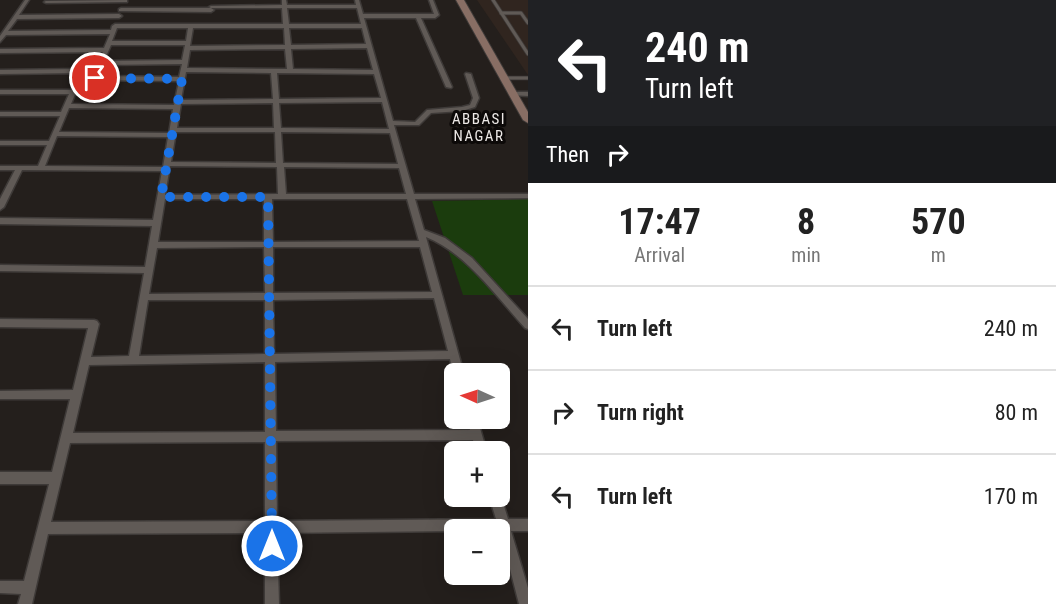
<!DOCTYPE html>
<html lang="en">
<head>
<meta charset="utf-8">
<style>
	body { margin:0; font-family:"Roboto Condensed",sans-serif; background:#f2f2f2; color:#222; height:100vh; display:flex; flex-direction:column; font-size:22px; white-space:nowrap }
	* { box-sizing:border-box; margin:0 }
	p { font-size:20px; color:#767676 }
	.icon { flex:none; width:33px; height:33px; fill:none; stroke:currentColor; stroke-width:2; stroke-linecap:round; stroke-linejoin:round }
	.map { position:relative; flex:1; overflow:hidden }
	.panel { display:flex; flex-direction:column; background:#fff; width:528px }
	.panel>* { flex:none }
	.hud { background:#202124; color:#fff; overflow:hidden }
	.needle { width:39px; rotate:273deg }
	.tools { position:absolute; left:444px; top:363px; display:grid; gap:12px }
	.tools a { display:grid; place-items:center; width:66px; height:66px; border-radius:9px; background:#fff; box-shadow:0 6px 24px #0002; font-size:30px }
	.pin { position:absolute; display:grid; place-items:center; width:51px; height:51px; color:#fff; margin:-26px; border:3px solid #fff; border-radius:50%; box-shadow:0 2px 6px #0007 }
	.me { position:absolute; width:66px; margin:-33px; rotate:0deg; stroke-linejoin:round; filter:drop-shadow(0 0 4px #0008) }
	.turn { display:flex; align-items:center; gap:21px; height:126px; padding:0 18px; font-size:27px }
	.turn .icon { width:78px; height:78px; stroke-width:2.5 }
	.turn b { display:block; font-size:42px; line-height:51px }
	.then { display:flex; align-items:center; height:57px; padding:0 18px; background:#0003; gap:12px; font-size:22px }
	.eta { display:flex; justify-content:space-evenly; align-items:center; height:102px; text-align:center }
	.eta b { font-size:36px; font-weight:700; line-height:42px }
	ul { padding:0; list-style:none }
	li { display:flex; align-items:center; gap:18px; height:84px; padding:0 18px; border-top:2px solid #e0e0e0 }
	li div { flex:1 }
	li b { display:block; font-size:22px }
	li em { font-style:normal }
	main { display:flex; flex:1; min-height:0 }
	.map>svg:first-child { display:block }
	.built { fill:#30251f }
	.green { fill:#1b3c0d }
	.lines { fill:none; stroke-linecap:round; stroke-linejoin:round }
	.service-casing { stroke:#3e3a38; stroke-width:4.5 }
	.minor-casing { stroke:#3e3a38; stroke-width:3 }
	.secondary-casing { stroke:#3e3a38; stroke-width:2 }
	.service { stroke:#605a56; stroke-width:3 }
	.minor { fill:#605a56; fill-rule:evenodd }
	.secondary { fill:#886e64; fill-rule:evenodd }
	.route { stroke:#1a73e8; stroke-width:10; stroke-dasharray:0 18 }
	.labels { text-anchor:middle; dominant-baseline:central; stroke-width:6; stroke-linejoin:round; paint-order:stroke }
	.far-neighbourhood-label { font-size:15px; letter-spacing:1.5px; fill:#ece8e6; stroke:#0c0908 }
</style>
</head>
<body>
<main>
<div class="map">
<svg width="528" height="604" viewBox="0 0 528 604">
	<rect width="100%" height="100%" fill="#241f1c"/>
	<polygon class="built" points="477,0 528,0 528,75"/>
	<polygon class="green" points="528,199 528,295 463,295 432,201"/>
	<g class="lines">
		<g class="service-casing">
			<g id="service">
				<polyline points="493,0 528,54"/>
				<polyline points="501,13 521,13 528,23"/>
				<polyline points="504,78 528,78"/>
			</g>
		</g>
		<g class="minor-casing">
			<g id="minor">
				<path d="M25 0H29L19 15 119 14 122 16 119 18 17 19 8 31 111 30 112 26 115 24H283L282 8H211L209 7 211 6 282 5V0H286L287 5H356L355 0H359L363 14H434L429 0H433L439 15 435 18H421L452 87 451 88 446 87 416 18H364L393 121 415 122 427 110 462 107 470 105 473 98 465 74 466 73 471 74 479 98 475 107 462 111 431 113 419 125H394L414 194H528V198L415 199 424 230 445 238 472 258 528 319V329L525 328C496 296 466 253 426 237L464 374H454V375L450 359 275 362 276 431 470 430 467 418H477L487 452H476L473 440 276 441 277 521 496 519 489 496H500V493L508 519H528V531H511L528 588V604H519L500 530H454V531L277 533 279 604H265V533L48 534 32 604H18L21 594 0 593V581H24L49 484H0V472H52L70 399H0V391L73 390 88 328 0 327V319L94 320 97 321 99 324 91 357 129 356 144 273 0 271V265L145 267 152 226 0 224V218L153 220 162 171 22 170 4 207 0 210V199L15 170H0V166H38L47 145H0V141H49L60 116H0V112H61L69 94H0V90H71L78 73 0 74V70L82 69 85 71 83 76H93L103 52 0 53V49L104 48 110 34 6 35 0 42V36ZM287 8H357L361 24H289ZM117 28H188L186 41H112ZM193 28H284L285 45 190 46ZM289 28H362L366 44 291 45ZM111 45H185L182 60 104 61ZM367 48 373 70 293 69 291 49ZM285 49 287 69 187 68 190 50ZM182 64 179 77 99 76 103 65ZM186 72 271 73 273 99 181 100ZM277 73 374 74 381 98 279 99ZM81 80 179 81 174 105 71 104ZM382 102 389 129 281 128 279 103ZM273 103 274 128H177L181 104ZM69 108 173 109 169 133 59 132ZM176 132H275L276 163 171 162ZM281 132 390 133 398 164 283 163ZM57 136 168 137 163 167 45 166ZM170 166 277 167 278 194 165 195ZM284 167 399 168 406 194H286ZM165 199H264V242H158ZM272 199H407L419 241 273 242ZM264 247 265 293 149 294 157 248ZM273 247H420L432 292 273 293ZM434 298 448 351 274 354 273 300ZM148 300H265V354L139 356ZM265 362V432L73 433 89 365ZM265 442V521L51 522 70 443Z"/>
				<polygon points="127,0 127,2 125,2 46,3 44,2 46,1"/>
				<polygon points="121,8 211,8 214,10 211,12 119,11 119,9"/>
				<polygon points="513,92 528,92 528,96 511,95 511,93"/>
			</g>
		</g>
		<g class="secondary-casing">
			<polygon id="secondary" points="456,0 464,0 528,112 528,123 523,120"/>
		</g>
		<use href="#service" class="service"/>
		<use href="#minor" class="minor"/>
		<use href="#secondary" class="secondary"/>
	</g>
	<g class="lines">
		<polyline class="route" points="95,78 182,79 161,197 268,197 272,546"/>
	</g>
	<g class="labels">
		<g class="far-neighbourhood-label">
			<text x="479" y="119">ABBASI<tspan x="479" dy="17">NAGAR</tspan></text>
		</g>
	</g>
</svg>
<div class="tools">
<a><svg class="needle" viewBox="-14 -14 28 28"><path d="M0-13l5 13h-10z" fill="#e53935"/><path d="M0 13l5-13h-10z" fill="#767676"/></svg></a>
<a>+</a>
<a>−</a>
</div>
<div class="pin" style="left:95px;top:78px;background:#d93025"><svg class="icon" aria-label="arrive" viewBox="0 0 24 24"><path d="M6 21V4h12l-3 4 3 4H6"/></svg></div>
<svg class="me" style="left:272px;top:546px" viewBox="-20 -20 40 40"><circle r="17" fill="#1a73e8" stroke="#fff" stroke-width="3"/><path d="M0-11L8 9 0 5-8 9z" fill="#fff"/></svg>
</div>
<section class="panel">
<div class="hud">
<div class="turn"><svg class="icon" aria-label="left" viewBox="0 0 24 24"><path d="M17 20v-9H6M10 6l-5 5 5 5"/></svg><div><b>240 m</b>Turn left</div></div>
<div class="then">Then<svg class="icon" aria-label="right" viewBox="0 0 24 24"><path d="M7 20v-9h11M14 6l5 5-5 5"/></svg></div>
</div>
<div class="eta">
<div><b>17:47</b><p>Arrival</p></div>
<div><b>8</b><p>min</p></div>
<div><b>570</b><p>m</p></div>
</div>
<ul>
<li><svg class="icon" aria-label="left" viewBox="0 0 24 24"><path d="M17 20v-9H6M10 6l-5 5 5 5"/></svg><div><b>Turn left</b></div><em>240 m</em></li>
<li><svg class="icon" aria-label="right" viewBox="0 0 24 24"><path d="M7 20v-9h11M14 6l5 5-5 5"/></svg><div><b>Turn right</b></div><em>80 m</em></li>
<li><svg class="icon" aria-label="left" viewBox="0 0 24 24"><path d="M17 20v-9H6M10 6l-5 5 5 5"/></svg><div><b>Turn left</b></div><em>170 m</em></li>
</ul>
</section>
</main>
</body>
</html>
